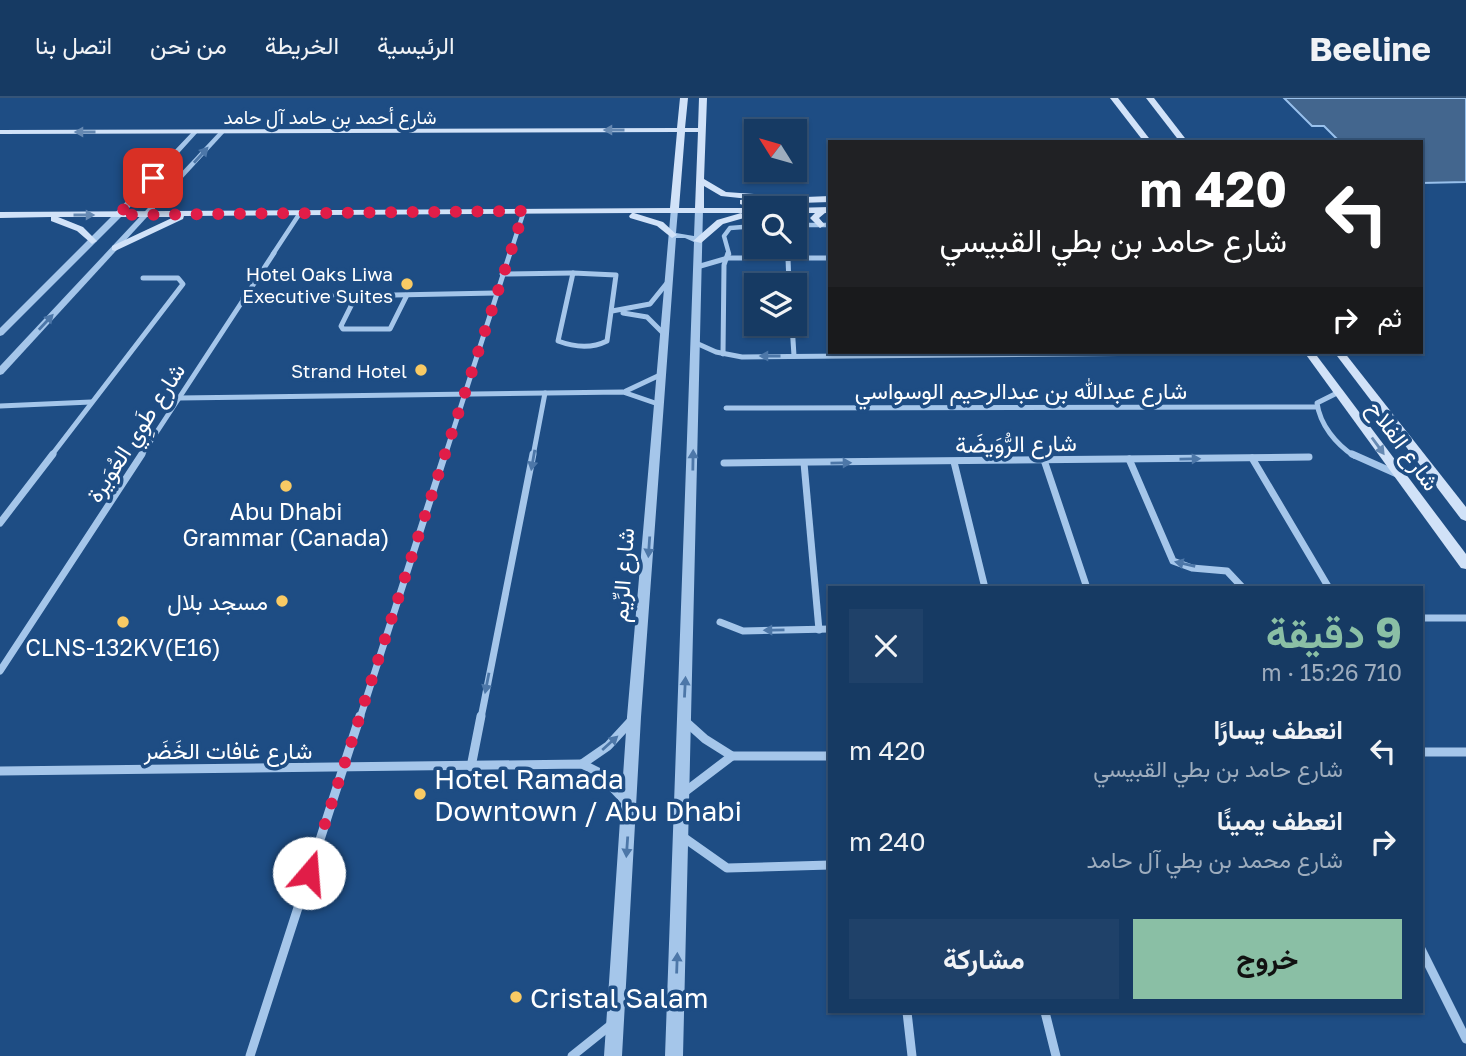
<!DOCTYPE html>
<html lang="ar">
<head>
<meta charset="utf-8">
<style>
	body { margin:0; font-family:"Golos Text",Vazirmatn,sans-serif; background:#1f4169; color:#f1f3f6; direction:rtl; height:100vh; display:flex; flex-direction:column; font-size:26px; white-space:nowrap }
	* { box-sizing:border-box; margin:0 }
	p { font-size:23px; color:#9eadbe }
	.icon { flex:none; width:38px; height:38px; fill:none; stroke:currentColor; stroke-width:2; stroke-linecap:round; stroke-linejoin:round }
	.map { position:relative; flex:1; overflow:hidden; direction:ltr }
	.drawer { position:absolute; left:828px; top:488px; width:595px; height:427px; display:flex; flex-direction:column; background:#163a63; border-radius:0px; box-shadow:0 2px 5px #0004,0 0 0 2px #355478; direction:rtl }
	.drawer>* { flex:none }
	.hud { position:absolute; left:828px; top:42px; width:595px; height:214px; border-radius:0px; box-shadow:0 2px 5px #0004,0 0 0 2px #355478; direction:rtl; background:#202124; color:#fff; overflow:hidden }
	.needle { width:46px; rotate:307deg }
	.fabs { position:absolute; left:744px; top:21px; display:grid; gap:14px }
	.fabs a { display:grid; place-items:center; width:63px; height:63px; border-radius:0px; background:#163a63; box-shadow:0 2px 5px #0004,0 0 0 2px #355478; font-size:35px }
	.pin { position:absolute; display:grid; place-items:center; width:60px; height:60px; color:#fff; margin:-30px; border-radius:14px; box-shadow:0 4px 10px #0006 }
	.me { position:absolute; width:77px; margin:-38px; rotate:18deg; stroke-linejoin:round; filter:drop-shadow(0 0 5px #0008) }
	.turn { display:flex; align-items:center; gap:24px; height:147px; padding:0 21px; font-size:32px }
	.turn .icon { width:91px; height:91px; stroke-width:2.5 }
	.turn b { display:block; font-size:49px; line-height:60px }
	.then { display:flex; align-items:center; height:66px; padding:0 21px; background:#0003; gap:14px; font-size:26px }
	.round { display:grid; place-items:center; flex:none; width:74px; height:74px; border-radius:0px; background:#1f4169 }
	.head { display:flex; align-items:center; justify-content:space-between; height:119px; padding:0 21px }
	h1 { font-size:42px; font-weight:700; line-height:52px; color:#8abfa5 }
	.cta { display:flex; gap:14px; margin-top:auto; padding:14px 21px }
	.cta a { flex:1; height:80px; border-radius:0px; background:#8abfa5; color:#111; font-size:28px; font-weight:700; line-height:80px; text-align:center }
	.cta a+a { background:#1f4169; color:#f1f3f6 }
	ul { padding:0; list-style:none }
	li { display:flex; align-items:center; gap:21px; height:91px; padding:0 21px }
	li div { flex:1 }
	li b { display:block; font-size:26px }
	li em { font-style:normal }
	header { display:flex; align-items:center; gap:42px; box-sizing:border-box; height:98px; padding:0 35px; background:#163a63; border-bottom:2px solid #355478 }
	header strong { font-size:33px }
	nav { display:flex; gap:38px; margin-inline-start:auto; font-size:24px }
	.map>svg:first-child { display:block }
	.water { fill:#43668e; stroke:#99c1ec; stroke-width:2 }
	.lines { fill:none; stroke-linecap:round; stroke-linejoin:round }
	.minor-far3 { stroke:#a5c6ea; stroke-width:4.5 }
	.minor-far2 { stroke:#a5c6ea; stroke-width:5 }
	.minor-far1 { stroke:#a5c6ea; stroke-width:7 }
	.minor { stroke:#a5c6ea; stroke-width:9 }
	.tertiary { fill:#a5c6ea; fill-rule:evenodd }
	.secondary { fill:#d1e2f8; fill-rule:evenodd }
	.oneway { fill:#6689b2 }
	.oneway2 { fill:#4d77a8 }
	.route { stroke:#e11d48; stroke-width:12; stroke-dasharray:0 21.6 }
	.poi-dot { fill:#f9ca64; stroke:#1e4d84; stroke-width:2.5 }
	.labels { text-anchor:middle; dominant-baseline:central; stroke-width:7; stroke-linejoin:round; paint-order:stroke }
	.far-street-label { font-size:19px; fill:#fff; stroke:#1e4d84 }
	.far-poi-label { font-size:19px; fill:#fff; stroke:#1e4d84; text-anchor:end }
	.street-label { font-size:23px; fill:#fff; stroke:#1e4d84 }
	.poi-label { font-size:23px; fill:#fff; stroke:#1e4d84 }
	.near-poi-label { font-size:28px; fill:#fff; stroke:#1e4d84; text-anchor:start }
</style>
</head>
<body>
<header>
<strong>Beeline</strong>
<nav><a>الرئيسية</a><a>الخريطة</a><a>من نحن</a><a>اتصل بنا</a></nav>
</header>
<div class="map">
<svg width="1466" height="958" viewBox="0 0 1466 958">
	<rect width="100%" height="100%" fill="#1e4d84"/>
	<polygon class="water" points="1284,0 1466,0 1466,84 1421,85 1421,44 1340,44 1324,28 1312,28"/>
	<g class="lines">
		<g class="minor-far3">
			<polyline points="794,127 830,127"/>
			<polyline points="273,156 300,115"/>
			<polyline points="510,156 524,113"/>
			<polyline points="729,156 724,138 730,130 756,128"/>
		</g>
		<g class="minor-far2">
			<polyline points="788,160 789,187"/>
			<polyline points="697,169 728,160 830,160"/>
			<path d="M573 175 616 177 607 243C591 251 574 249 558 243Z"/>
			<polyline points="502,176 573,175"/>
			<polyline points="356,198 341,228 343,231 390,231 407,197"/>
			<polyline points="243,200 496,195"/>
			<polyline points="612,213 650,206 667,185"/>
			<polyline points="623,215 647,219 663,235"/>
			<polyline points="792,226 794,258"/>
			<polyline points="696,245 716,254 742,259 1279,254"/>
			<polyline points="723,256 724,167 728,155"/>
			<polyline points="626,293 660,277"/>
			<path d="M1339 294 1317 305C1320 327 1336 346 1354 358"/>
			<polyline points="179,300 623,294 658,306"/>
			<polyline points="0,308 91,304"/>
			<polyline points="726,310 1316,309"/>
			<polyline points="51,358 183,186 178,180 143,180"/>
			<polyline points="141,358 274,155"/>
			<polyline points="445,358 510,155"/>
			<polyline points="533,358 545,295"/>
		</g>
		<g class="minor-far1">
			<polyline points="1352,356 1397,376"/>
			<polyline points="1252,360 1329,490"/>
			<polyline points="1129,361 1173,463 1192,470 1227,473 1243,490"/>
			<polyline points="1044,362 1087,490"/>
			<polyline points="954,364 985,490"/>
			<polyline points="724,365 1309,359"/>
			<polyline points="804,365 819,532"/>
			<polyline points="0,425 53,356"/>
			<polyline points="1421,520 1466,520"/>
			<polyline points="720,524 743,533 830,531"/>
			<polyline points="0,573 142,356"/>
			<polyline points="360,620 445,356"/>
			<polyline points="481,620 533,356"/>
		</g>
		<g class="minor">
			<polyline points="685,623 705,641 732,658 830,658"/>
			<polyline points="1421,654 1466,654"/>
			<polyline points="582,666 608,648 631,623"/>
			<polyline points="471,669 481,618"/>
			<polyline points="0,673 582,666 598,674 627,705"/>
			<polyline points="682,696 732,658"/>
			<polyline points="683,739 727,770 830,767"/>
			<polyline points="1421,851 1466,941"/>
			<polyline points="907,914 912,958"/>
			<polyline points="1045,914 1056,958"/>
			<polyline points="250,958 360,618"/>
			<polyline points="572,958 612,926"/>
		</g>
		<g class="tertiary">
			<polygon points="193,33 198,34 121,119 3,237 0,238 0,230 115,115"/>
			<polygon points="220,33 225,34 3,276 0,277 0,268"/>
			<polygon points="671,110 678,112 676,135 694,138 695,112 699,110 703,112 683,958 665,958 694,144 685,140 676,140 641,619 622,958 604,958 627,619"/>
		</g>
		<g class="secondary">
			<path d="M680 0H688L685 30H698L699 0H707L704 81 726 94 754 96 758 99 757 101 830 98V104L743 107 740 106V102L749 101 721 98 704 88V110H759H756V115H634L663 124 677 137 672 140 657 128 630 120 629 118 632 115 184 118 183 121 115 153 112 152V148L174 119H58L83 129 97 143 92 146 77 133 51 123V119L0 120V114L670 110 677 34 0 36V32L677 30ZM685 34H698L695 110H679Z"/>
			<polygon points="1110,0 1118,0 1152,44 1144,44"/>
			<polygon points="1146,0 1154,0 1188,44 1180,44"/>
			<polygon points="830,109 830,115 825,115 819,120 825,127 820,130 810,120 815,115 794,115 794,110 791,110"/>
			<polygon points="741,115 745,118 744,120 723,126 701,145 693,143 717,122"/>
			<polygon points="1304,254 1314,254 1466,456 1466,471 1461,470"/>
			<polygon points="1334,254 1344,254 1466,409 1466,423 1461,421"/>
		</g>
	</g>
	<defs><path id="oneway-solid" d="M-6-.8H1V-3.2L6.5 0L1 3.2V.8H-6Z" transform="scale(1.75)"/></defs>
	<g class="oneway">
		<use href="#oneway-solid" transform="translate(614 32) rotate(-180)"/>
		<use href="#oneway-solid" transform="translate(85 34) rotate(180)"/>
		<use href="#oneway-solid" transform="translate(84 117)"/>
		<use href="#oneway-solid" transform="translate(1378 348) rotate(54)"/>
	</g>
	<g class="oneway2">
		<use href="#oneway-solid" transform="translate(201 57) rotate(-48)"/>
		<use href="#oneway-solid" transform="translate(46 224) rotate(-47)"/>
		<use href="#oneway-solid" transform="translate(770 258) rotate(180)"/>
		<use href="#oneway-solid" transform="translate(1190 361) rotate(-1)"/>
		<use href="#oneway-solid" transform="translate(533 362) rotate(100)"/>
		<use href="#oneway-solid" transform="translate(693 362) rotate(-89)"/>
		<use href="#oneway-solid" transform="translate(841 365) rotate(-1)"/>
		<use href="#oneway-solid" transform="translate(649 449) rotate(94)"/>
		<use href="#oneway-solid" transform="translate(1185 466) rotate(-167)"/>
		<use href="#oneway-solid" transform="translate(774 532) rotate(179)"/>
		<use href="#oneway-solid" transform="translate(487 585) rotate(101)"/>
		<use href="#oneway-solid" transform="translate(685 589) rotate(-87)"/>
		<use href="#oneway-solid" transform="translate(610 645) rotate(-42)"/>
		<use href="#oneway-solid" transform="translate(627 749) rotate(94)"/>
		<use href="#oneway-solid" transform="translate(677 865) rotate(-88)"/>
	</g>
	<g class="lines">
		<polyline class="route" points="153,80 118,117 524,113 309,775"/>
	</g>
	<g class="poi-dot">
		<circle cx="407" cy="186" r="7"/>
		<circle cx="421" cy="272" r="7"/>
		<circle cx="286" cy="388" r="7"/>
		<circle cx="282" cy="503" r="7"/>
		<circle cx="123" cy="524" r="7"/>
		<circle cx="420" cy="696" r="7"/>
		<circle cx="516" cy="899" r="7"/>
	</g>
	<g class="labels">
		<g class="far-street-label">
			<text x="330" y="18">شارع أحمد بن حامد آل حامد</text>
		</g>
		<g class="far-poi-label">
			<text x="393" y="175">Hotel Oaks Liwa<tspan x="393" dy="22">Executive Suites</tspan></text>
			<text x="407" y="272">Strand Hotel</text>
		</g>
		<g class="street-label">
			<text x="1021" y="292">شارع عبدالله بن عبدالرحيم الوسواسي</text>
			<text transform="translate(135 334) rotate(-57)">شارع طَوِي العُوَيرة</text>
			<text transform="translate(1016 345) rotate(-1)">شارع الرُّوَيضَة</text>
			<text transform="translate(1404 347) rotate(54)">شارع الفلاح</text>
			<text transform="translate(622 477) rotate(-86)">شارع الرِّيم</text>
			<text x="228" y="652">شارع غافات الخَضَر</text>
		</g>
		<g class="poi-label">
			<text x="286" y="413">Abu Dhabi<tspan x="286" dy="26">Grammar (Canada)</tspan></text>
			<text x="268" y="503" text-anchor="end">مسجد بلال</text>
			<text x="123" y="549">CLNS-132KV(E16)</text>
		</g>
		<g class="near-poi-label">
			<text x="434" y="680">Hotel Ramada<tspan x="434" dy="32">Downtown / Abu Dhabi</tspan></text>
			<text x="530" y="899">Cristal Salam</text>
		</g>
	</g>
</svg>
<div class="fabs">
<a><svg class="needle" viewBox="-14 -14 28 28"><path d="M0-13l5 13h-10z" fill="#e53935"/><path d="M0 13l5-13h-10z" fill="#9eadbe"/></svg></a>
<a><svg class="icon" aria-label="search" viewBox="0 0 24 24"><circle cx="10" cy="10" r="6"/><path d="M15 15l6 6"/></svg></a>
<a><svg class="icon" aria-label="layers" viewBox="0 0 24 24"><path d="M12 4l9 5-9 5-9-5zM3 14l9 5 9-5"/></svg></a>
</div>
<div class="pin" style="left:153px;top:80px;background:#d93025"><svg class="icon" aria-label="arrive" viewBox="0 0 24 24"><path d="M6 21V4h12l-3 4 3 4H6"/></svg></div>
<svg class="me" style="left:309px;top:775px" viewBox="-20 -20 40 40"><circle r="19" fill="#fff"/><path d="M0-13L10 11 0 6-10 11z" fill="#e11d48"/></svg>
<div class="hud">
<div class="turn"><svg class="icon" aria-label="left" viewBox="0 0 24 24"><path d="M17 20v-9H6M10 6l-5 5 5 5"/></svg><div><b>420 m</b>شارع حامد بن بطي القبيسي</div></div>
<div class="then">ثم<svg class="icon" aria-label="right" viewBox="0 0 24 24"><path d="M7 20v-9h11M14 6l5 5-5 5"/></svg></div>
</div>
<section class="drawer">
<div class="head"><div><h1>9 دقيقة</h1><p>710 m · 15:26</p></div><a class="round"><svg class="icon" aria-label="close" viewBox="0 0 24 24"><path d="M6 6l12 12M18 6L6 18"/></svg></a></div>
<ul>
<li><svg class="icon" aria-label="left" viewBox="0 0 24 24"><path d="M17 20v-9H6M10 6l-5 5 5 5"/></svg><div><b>انعطف يسارًا</b><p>شارع حامد بن بطي القبيسي</p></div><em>420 m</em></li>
<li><svg class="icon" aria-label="right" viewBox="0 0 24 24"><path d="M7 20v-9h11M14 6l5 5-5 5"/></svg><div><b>انعطف يمينًا</b><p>شارع محمد بن بطي آل حامد</p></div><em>240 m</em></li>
</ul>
<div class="cta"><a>خروج</a><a>مشاركة</a></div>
</section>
</div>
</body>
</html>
